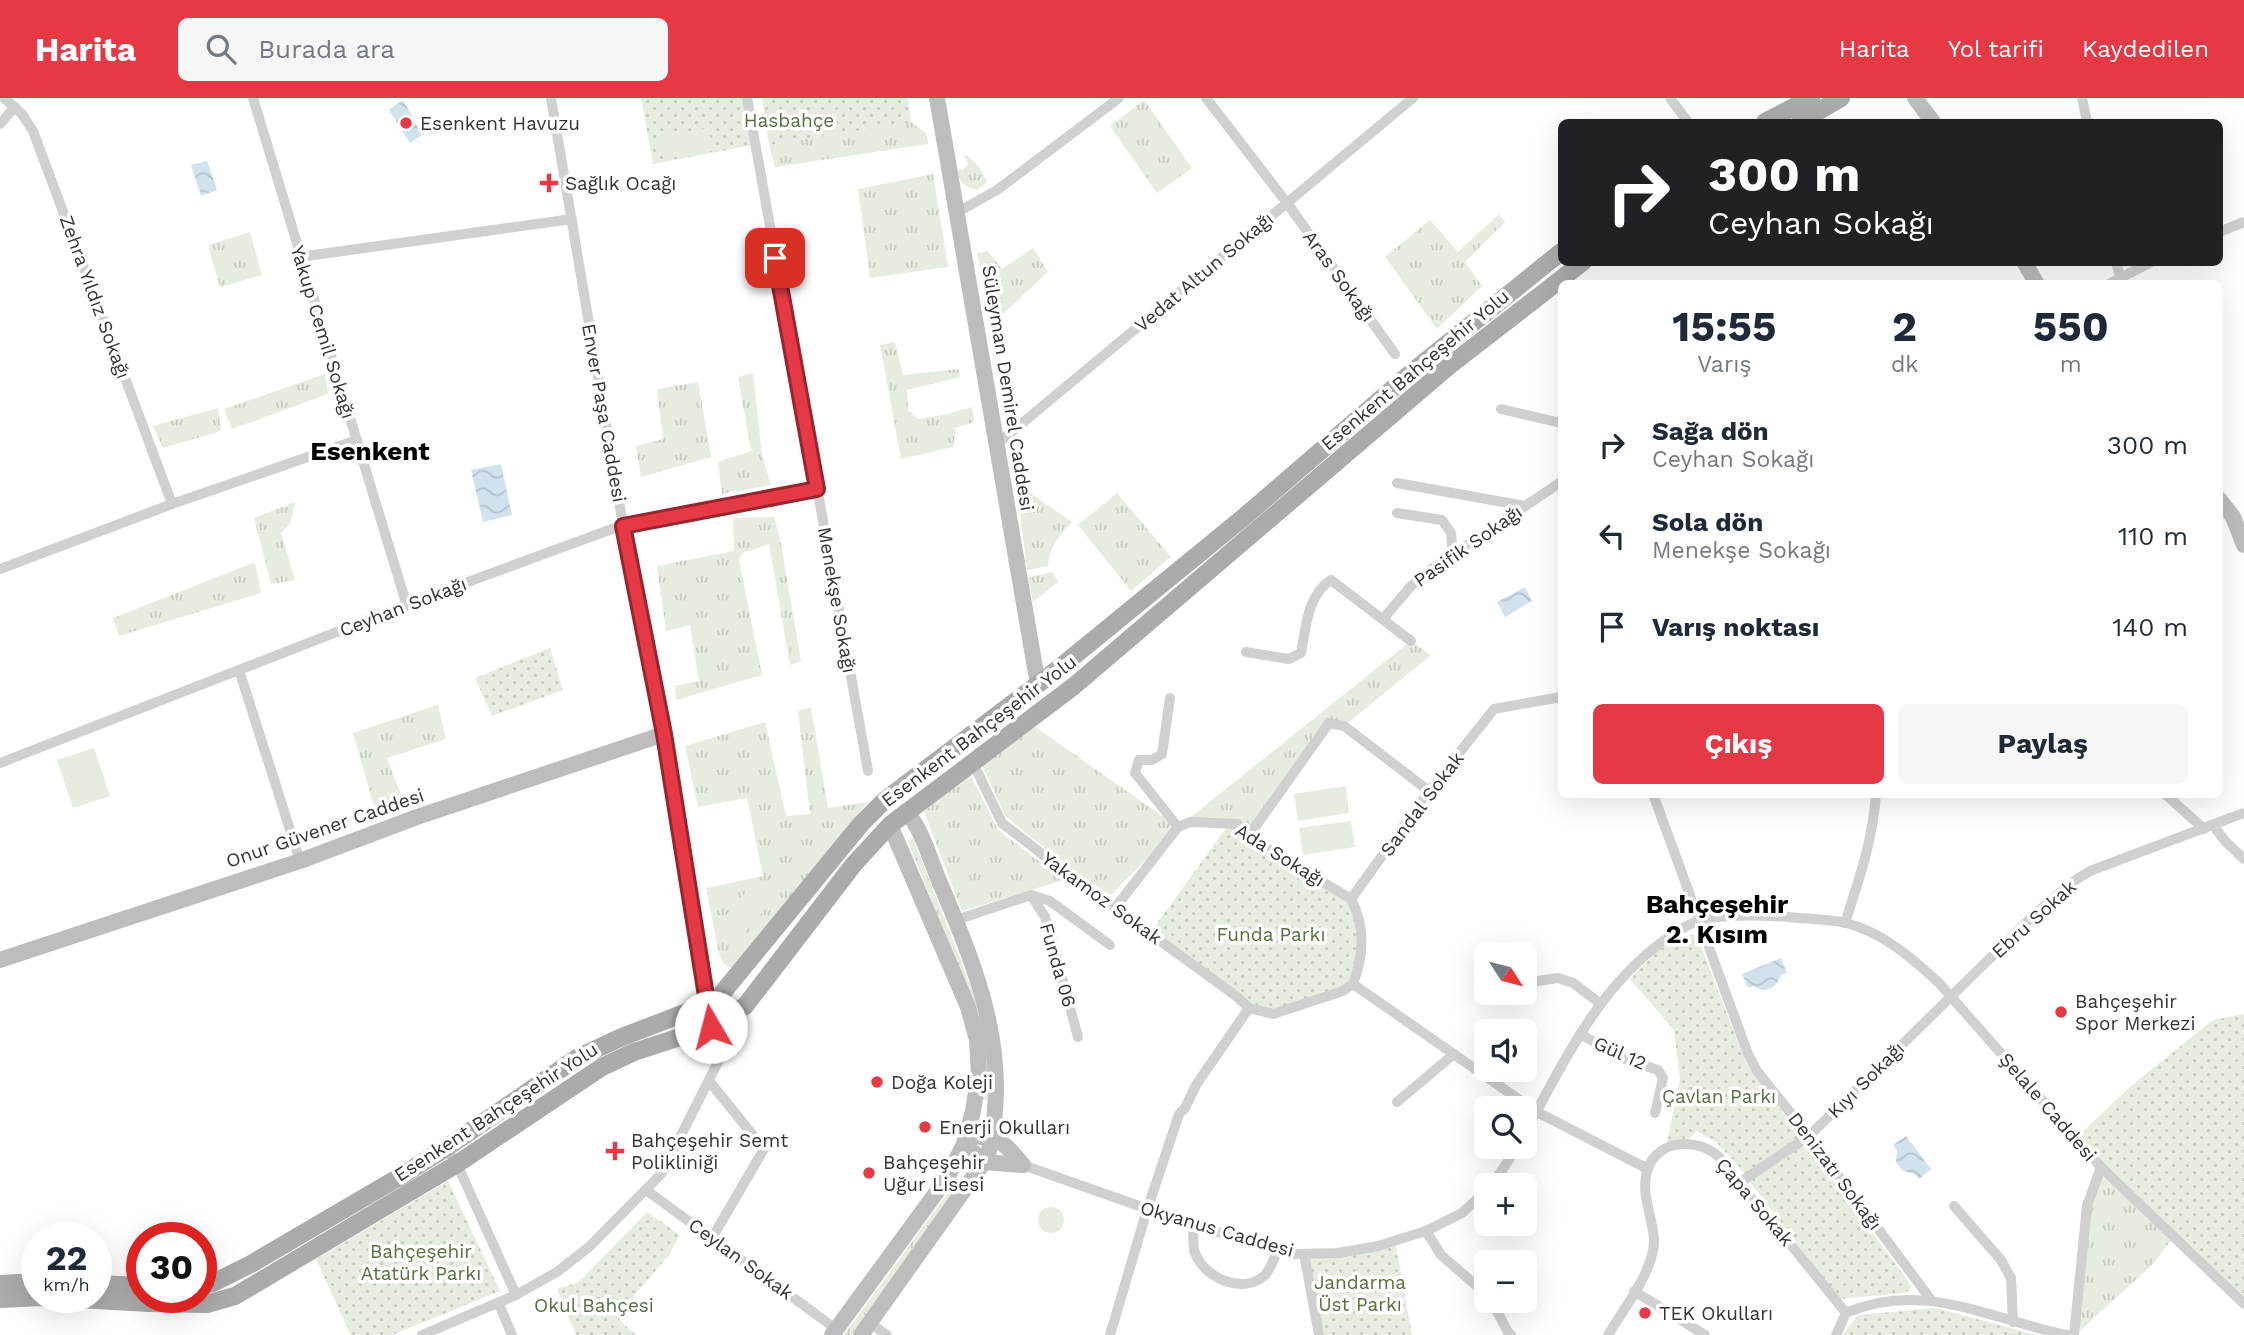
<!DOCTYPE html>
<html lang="tr">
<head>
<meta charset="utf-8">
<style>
	body { margin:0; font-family:"Work Sans",sans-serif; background:#f6f6f7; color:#1f2937; height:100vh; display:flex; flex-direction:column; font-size:26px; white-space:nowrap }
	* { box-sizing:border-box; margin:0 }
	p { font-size:23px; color:#747a83 }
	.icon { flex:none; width:38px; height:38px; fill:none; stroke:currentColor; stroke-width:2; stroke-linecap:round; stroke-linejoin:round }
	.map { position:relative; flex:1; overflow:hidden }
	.sheet { position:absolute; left:1558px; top:182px; width:665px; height:518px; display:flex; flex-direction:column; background:#fff; border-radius:10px; box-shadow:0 7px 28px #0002 }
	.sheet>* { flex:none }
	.banner { position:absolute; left:1558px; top:21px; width:665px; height:147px; border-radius:10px; box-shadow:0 7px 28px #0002; background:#202124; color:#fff; overflow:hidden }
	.needle { width:46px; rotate:126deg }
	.buttons { position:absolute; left:1474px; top:844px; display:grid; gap:14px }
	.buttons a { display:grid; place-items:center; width:63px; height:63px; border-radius:10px; background:#fff; box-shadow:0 7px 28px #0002; font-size:35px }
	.speed { position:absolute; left:21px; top:1124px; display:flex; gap:14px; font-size:35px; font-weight:700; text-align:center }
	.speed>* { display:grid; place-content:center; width:91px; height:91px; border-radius:50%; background:#fff; box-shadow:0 7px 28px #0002; line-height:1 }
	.speed small { font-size:18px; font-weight:400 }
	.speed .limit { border:10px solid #d22; background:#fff; color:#111 }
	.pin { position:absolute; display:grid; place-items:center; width:60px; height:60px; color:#fff; margin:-30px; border-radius:14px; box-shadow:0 4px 10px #0006 }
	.me { position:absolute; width:77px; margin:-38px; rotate:352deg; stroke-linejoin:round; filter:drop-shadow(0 0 5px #0008) }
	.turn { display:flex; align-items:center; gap:24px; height:147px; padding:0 35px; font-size:32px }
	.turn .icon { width:91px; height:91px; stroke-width:2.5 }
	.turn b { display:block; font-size:49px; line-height:60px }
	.eta { display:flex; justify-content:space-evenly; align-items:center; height:119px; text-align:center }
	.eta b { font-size:42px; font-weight:700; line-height:49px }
	.primary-button { display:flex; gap:14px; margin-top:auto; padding:14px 35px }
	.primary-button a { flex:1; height:80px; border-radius:10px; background:#e63946; color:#fff; font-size:28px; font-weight:700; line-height:80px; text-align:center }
	.primary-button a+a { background:#f6f6f7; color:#1f2937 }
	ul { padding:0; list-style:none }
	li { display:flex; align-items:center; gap:21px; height:91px; padding:0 35px }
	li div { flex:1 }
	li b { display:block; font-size:26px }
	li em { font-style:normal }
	header { display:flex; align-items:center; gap:42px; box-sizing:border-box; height:98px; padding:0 35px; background:#e63946; color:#fff }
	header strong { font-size:33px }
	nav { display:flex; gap:38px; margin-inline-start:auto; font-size:24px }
	.search { width:490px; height:63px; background:#f6f6f7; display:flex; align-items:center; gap:18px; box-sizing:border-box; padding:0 24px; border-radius:10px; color:#747a83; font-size:26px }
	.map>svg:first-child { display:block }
	.grass { fill:url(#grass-tufts) }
	.park { fill:url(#park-dots) }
	.pitch { fill:#e6ecdf }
	.water { fill:url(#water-waves) }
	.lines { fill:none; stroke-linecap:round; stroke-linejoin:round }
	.street { stroke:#d0d0d0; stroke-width:10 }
	.secondary { stroke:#bdbdbd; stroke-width:16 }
	.primary { stroke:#ababab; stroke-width:18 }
	.route-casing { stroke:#96252e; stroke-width:18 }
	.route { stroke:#e63946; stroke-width:12 }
	.poi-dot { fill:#e63946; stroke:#fff; stroke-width:2.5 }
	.labels { text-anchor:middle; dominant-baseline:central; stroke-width:7; stroke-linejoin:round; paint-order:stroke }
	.park-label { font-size:19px; fill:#56703f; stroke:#fff }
	.poi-label { font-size:19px; fill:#333; stroke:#fff; text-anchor:start }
	.street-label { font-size:19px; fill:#333; stroke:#fff }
	.district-label { font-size:26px; font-weight:bold; fill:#000; stroke:#fff }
</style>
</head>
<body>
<header>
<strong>Harita</strong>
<div class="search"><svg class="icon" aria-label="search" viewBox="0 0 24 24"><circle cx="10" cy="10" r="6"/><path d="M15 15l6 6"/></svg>Burada ara</div>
<nav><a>Harita</a><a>Yol tarifi</a><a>Kaydedilen</a></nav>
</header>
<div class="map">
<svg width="2244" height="1237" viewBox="0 0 2244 1237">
	<defs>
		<pattern id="grass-tufts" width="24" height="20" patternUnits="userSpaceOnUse" patternTransform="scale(1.75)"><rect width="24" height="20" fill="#e6ecdf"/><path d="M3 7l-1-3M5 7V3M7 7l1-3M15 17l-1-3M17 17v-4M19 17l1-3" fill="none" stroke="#c6cbc0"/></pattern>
		<pattern id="park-dots" width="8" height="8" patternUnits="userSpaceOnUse" patternTransform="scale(1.75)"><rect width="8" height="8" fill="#e6ecdf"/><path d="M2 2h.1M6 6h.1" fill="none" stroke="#c6cbc0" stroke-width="1.8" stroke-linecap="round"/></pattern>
		<pattern id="water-waves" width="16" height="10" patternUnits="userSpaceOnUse" patternTransform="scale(1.75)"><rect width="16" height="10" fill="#cfe2ee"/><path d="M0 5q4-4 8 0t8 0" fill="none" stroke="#b2c2cd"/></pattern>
	</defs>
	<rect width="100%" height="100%" fill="#fff"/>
	<g class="grass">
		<polygon points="1144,2 1192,70 1157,95 1110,28"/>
		<polygon points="911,24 926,35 928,46 775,69 769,47"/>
		<path d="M964 56C976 63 981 71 987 84L977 92C964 88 960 86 957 72H963L968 66Z"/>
		<polygon points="933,76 948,169 870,180 858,91"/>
		<polygon points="1499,116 1505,124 1465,164 1482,188 1437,231 1385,159 1430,122 1458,154"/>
		<polygon points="250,134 262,177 220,189 208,147"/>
		<polygon points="1033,150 1048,174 993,225 977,156 988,153 1002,171"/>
		<polygon points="895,244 903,277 958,271 960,279 907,292 908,312 918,321 948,316 972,309 974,324 956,330 953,349 901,361 880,247"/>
		<polygon points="753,275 762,357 771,387 722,396 718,364 751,353 738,279"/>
		<polygon points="325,276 328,296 232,331 224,311"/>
		<polygon points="698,284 711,359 641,379 636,348 663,341 657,291"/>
		<polygon points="218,310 221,333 163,350 153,328"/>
		<path d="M1020 388 1072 424C1058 439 1050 448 1048 468L1027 472 1017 389Z"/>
		<polygon points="1117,395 1171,459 1131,493 1078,427"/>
		<polygon points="295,404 291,424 281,435 295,482 271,486 254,420"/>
		<polygon points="774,419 780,440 801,563 790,567 769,446 742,455 739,462 762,577 676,602 675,588 699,583 690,527 666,533 657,468 734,453 733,420"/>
		<polygon points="255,464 261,495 119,538 113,520"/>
		<polygon points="1053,474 1058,484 1033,504 1028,479"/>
		<polygon points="1411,543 1431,557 1344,628 1329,625 1248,739 1238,726 1178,729 1111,797 1076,774 1005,718 982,667 1034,628 1178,729"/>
		<polygon points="438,607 446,641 387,660 403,702 374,708 353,635"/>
		<polygon points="811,609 828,710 868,704 733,871 724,866 719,856 706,790 763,778 747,700 698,709 685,648 765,624 786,718 810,716 798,613"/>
		<polygon points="970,676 998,732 1064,782 962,813 924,713"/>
		<polygon points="913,740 978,907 988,958 989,1002 982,1002 973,909 908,743"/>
		<polygon points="2101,1069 2174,1139 2151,1168 2075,1237 2087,1108"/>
		<polygon points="953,1088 957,1091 851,1237 844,1237"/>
	</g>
	<g class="park">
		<polygon points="641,0 744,0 753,47 653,66"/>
		<polygon points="762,0 908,0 911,24 769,47"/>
		<polygon points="550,550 563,592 492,618 475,580"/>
		<polygon points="1229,726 1351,801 1362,859 1353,886 1273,916 1256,913 1150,835"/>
		<polygon points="1696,836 1746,965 1908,1183 1911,1188 1909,1193 1904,1195 1839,1201 1735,1064 1716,1044 1697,1033 1686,1044 1666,1049 1680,981 1674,932 1630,881 1658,852 1673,841"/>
		<polygon points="2244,916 2244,1206 2075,1041 2131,988 2213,922"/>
		<polygon points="448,1083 500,1193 392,1237 351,1237 316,1161"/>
		<polygon points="647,1114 680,1137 669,1157 627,1206 630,1210 619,1222 636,1237 576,1237 557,1191 579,1184"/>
		<polygon points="1395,1143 1412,1237 1319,1237 1304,1156"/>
		<polygon points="1936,1210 2022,1233 2034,1237 1842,1237 1858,1217"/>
	</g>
	<g class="pitch">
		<polygon points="709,30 712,53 663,61 659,38"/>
		<polygon points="94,650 110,698 73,710 57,662"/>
		<polygon points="1346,688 1349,715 1298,723 1294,696"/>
		<polygon points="1351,723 1355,749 1303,757 1299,730"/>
		<polygon points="749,791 768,808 737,843 718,826"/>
		<circle cx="1051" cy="1122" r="13"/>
	</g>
	<g class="water">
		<polygon points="403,2 422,37 410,45 389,12"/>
		<polygon points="207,63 217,92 201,98 191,67"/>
		<polygon points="501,366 512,417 483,424 471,372"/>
		<polygon points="1525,489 1532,503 1505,519 1497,504"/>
		<path d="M1781 860 1787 875 1781 877C1776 890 1766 897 1754 888L1748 890 1742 876Z"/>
		<polygon points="1906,1038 1931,1071 1919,1081 1915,1076 1903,1073 1896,1064 1897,1052 1893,1047"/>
	</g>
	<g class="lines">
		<g class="street">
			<polyline points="4,0 22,16 33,33 172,406"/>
			<polyline points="253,0 407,508"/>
			<polyline points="747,0 868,673"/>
			<polyline points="1206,0 1287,105 1395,256"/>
			<polyline points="1670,0 1688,24"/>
			<polyline points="2082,0 2087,24"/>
			<polyline points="0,26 15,9"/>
			<polyline points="958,114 997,92 1119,0"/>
			<polyline points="2219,134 2244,124"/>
			<polyline points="300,159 572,121"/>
			<polyline points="2116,164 2120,179"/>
			<polyline points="2109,186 2151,164"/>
			<polyline points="1501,311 1561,325"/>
			<polyline points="996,347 1413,0"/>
			<polyline points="1397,385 1525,408"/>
			<polyline points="1397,415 1442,422 1451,435 1453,457"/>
			<polyline points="0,471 172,406 357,342"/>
			<polyline points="1383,521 1411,488 1430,472 1561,384"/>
			<path d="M1246 554 1289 561 1301 555C1306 530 1307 497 1331 482L1411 543"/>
			<polyline points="239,572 300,763"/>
			<polyline points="1170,600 1162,656 1152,662 1139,662 1135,675 1178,729"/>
			<polyline points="0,665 424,500 623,427 817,391"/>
			<polyline points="976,671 1002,725 1068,776 1236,898 1249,910 1273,916 1343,893 1353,886"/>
			<polyline points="1653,696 1748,956 1757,973 1809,1038 1932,1203"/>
			<polyline points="2165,696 2204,731"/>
			<polyline points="2213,727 2225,743 2244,761"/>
			<polyline points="1248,739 1329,625 1344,628 1429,693"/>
			<polyline points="1031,797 1045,819 1050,835 1078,939"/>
			<polyline points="1351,801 1429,693 1494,611 1561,599"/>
			<path d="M1115 810 1178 729 1190 724 1238 726 1248 739 1351 801C1366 829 1364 857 1353 886"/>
			<polyline points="956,822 1031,797 1050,803 1110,847"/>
			<path d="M1845 825C1859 782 1873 741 1876 696"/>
			<polyline points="1524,885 1558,880 1573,885 1601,906"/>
			<polyline points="1353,886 1537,1014 1648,1071"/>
			<polyline points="1580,936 1625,961 1658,972 1663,980 1655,1015"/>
			<polyline points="722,956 744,911"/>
			<polyline points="710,984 764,1051 712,1140"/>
			<polyline points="1397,1004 1454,956"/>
			<path d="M1524 1037C1563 965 1598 889 1666 841 1676 835 1687 826 1698 823 1724 815 1761 817 1788 819 1806 821 1828 821 1846 825 1882 834 1912 860 1939 885L2101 1069 2244 1206"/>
			<polyline points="446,1050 457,1066 516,1197"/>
			<polyline points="1023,1067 1193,1127 1294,1156 1338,1155 1378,1148 1426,1133 1462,1115 1486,1093"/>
			<polyline points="1739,1085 1809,1038 2035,816 2074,783 2090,773 2244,715"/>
			<polyline points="1492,1087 1518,1048"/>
			<polyline points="646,1092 836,1231"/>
			<polyline points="1954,1108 2001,1162 2011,1180 2013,1224"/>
			<path d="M1193 1127C1194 1135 1192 1148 1195 1155 1205 1181 1244 1197 1265 1177 1271 1171 1274 1159 1278 1152"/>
			<polyline points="1426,1133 1441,1157 1486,1196"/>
			<polyline points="1304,1156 1319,1237"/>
			<polyline points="1634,1193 1705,1237"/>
			<polyline points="1491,1202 1508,1234 1511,1237"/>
			<polyline points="499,1206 512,1237"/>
			<polyline points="870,1225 887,1237"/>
			<polyline points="422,1237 516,1197 557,1174 589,1149 662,1075 722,956 711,929 664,636 623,427 551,0"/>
			<polyline points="1110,1237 1147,1112 1179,1016 1185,1010 1196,987 1249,910"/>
			<path d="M1608 1237C1623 1212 1655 1171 1654 1142 1653 1121 1642 1099 1646 1078 1652 1041 1698 1037 1721 1061 1731 1070 1738 1084 1747 1095 1781 1134 1814 1175 1846 1215"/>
			<path d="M1836 1237 1846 1215C1923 1181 1991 1222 2067 1237"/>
			<polyline points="2074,1237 2087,1108 2101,1069"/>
		</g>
		<g class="secondary">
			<polyline points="937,0 1038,587"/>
			<polyline points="1915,0 1933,24"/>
			<polyline points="2024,164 2037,186"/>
			<polyline points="2219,401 2233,419 2244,447"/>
			<polyline points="0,862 300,763 417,719 664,636"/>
			<path d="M966 1038C1000 1039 1001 1041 1023 1067"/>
			<polyline points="964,1046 984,1064 1023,1067"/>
			<polyline points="832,1237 947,1080 964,1046 973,1013 979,976 977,942 968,909 890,727"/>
			<path d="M861 1237 984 1064C993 1047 994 1030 995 1012 1002 932 971 858 940 785 930 762 923 733 906 713"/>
		</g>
		<g class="primary">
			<polyline points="1765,24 1811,0"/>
			<polyline points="1800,24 1841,0"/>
			<polyline points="0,1186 37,1184"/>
			<polyline points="96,1186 142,1188"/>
			<polyline points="201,1187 213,1185 251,1166 401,1078 446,1050 577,960 622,939 708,906 719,899 861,726 884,703 1058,571 1244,419 1412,274 1561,154"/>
			<polyline points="0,1201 42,1199 149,1205 207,1206 235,1198 457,1066 602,969 634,954 711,929 745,908 854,766 890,727 1074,588 1449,268 1583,164"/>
		</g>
	</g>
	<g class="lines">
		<g class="route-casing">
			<polyline id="route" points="711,929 664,636 623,428 817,391 775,160"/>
		</g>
		<use href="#route" class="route"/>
	</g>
	<g class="poi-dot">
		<circle cx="406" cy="25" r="7"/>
		<path d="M545.5 74.5h7v7h7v7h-7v7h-7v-7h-7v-7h7z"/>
		<circle cx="2061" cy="914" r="7"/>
		<circle cx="877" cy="984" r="7"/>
		<circle cx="925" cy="1029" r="7"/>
		<path d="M611.5 1042.5h7v7h7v7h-7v7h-7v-7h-7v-7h7z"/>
		<circle cx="869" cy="1075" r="7"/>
		<circle cx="1645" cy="1215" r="7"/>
	</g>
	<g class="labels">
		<g class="park-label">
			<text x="789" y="22">Hasbahçe</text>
			<text x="1271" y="836">Funda Parkı</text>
			<text x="1719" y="998">Çavlan Parkı</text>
			<text x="421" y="1153">Bahçeşehir<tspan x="421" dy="22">Atatürk Parkı</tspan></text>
			<text x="1360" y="1184">Jandarma<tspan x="1360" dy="22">Üst Parkı</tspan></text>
			<text x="594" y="1207">Okul Bahçesi</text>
		</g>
		<g class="poi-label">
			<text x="420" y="25">Esenkent Havuzu</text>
			<text x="565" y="85">Sağlık Ocağı</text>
			<text x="2075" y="903">Bahçeşehir<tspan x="2075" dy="22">Spor Merkezi</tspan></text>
			<text x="891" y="984">Doğa Koleji</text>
			<text x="939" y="1029">Enerji Okulları</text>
			<text x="631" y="1042">Bahçeşehir Semt<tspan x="631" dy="22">Polikliniği</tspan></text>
			<text x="883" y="1064">Bahçeşehir<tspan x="883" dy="22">Uğur Lisesi</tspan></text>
			<text x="1659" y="1215">TEK Okulları</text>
		</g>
		<g class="street-label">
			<text transform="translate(1204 174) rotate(-40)">Vedat Altun Sokağı</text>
			<text transform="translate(1339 178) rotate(54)">Aras Sokağı</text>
			<text transform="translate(95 199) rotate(70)">Zehra Yıldız Sokağı</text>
			<text transform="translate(323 234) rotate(73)">Yakup Cemil Sokağı</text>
			<text transform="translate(1415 272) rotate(-40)">Esenkent Bahçeşehir Yolu</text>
			<text transform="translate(1008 290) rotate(81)">Süleyman Demirel Caddesi</text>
			<text transform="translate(604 315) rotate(80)">Enver Paşa Caddesi</text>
			<text transform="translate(1468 448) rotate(-35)">Pasifik Sokağı</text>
			<text transform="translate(837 502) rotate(80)">Menekşe Sokağı</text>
			<text transform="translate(403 509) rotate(-21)">Ceyhan Sokağı</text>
			<text transform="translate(979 633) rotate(-37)">Esenkent Bahçeşehir Yolu</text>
			<text transform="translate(1422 706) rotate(-53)">Sandal Sokak</text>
			<text transform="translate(325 730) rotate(-19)">Onur Güvener Caddesi</text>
			<text transform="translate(1280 757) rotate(32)">Ada Sokağı</text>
			<text transform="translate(1102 800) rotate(36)">Yakamoz Sokak</text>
			<text transform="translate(2034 821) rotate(-42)">Ebru Sokak</text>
			<text transform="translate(1058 867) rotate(74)">Funda 06</text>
			<text transform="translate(1620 955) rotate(24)">Gül 12</text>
			<text transform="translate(1866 982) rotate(-45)">Kıyı Sokağı</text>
			<text transform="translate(2048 1009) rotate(49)">Şelale Caddesi</text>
			<text transform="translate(496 1014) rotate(-33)">Esenkent Bahçeşehir Yolu</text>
			<text transform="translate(1835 1073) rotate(53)">Denizatı Sokağı</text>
			<text transform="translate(1755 1104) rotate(50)">Çapa Sokak</text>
			<text transform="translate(1217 1131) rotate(16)">Okyanus Caddesi</text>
			<text transform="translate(741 1161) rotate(36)">Ceylan Sokak</text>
		</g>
		<g class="district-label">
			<text x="370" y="353">Esenkent</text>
			<text x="1717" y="806">Bahçeşehir<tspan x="1717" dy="30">2. Kısım</tspan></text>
		</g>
	</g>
</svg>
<div class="buttons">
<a><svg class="needle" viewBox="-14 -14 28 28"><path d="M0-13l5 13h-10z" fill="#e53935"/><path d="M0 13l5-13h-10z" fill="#747a83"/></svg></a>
<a><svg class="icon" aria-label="sound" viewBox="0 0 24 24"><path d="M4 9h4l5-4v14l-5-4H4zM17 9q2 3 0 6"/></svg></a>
<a><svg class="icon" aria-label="search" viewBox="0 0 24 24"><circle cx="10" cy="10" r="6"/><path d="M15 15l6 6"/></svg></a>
<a>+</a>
<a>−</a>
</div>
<div class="speed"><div>22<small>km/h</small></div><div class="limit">30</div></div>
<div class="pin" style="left:775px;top:160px;background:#d93025"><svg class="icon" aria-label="arrive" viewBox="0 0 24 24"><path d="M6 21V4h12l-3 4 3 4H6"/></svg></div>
<svg class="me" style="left:711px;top:929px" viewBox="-20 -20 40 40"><circle r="19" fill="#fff"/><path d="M0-13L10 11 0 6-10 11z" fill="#e63946"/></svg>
<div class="banner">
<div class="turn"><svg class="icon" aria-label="right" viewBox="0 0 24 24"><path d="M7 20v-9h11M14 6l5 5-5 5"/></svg><div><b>300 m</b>Ceyhan Sokağı</div></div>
</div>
<section class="sheet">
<div class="eta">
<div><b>15:55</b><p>Varış</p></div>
<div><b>2</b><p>dk</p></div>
<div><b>550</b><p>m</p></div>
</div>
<ul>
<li><svg class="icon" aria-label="right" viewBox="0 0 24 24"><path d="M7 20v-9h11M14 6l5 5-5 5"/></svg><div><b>Sağa dön</b><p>Ceyhan Sokağı</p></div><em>300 m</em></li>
<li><svg class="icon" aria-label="left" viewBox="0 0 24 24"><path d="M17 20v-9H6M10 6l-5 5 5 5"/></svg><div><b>Sola dön</b><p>Menekşe Sokağı</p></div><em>110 m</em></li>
<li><svg class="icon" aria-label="arrive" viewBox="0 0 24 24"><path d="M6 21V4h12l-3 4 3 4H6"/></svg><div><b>Varış noktası</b></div><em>140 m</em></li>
</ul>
<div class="primary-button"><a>Çıkış</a><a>Paylaş</a></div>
</section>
</div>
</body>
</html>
